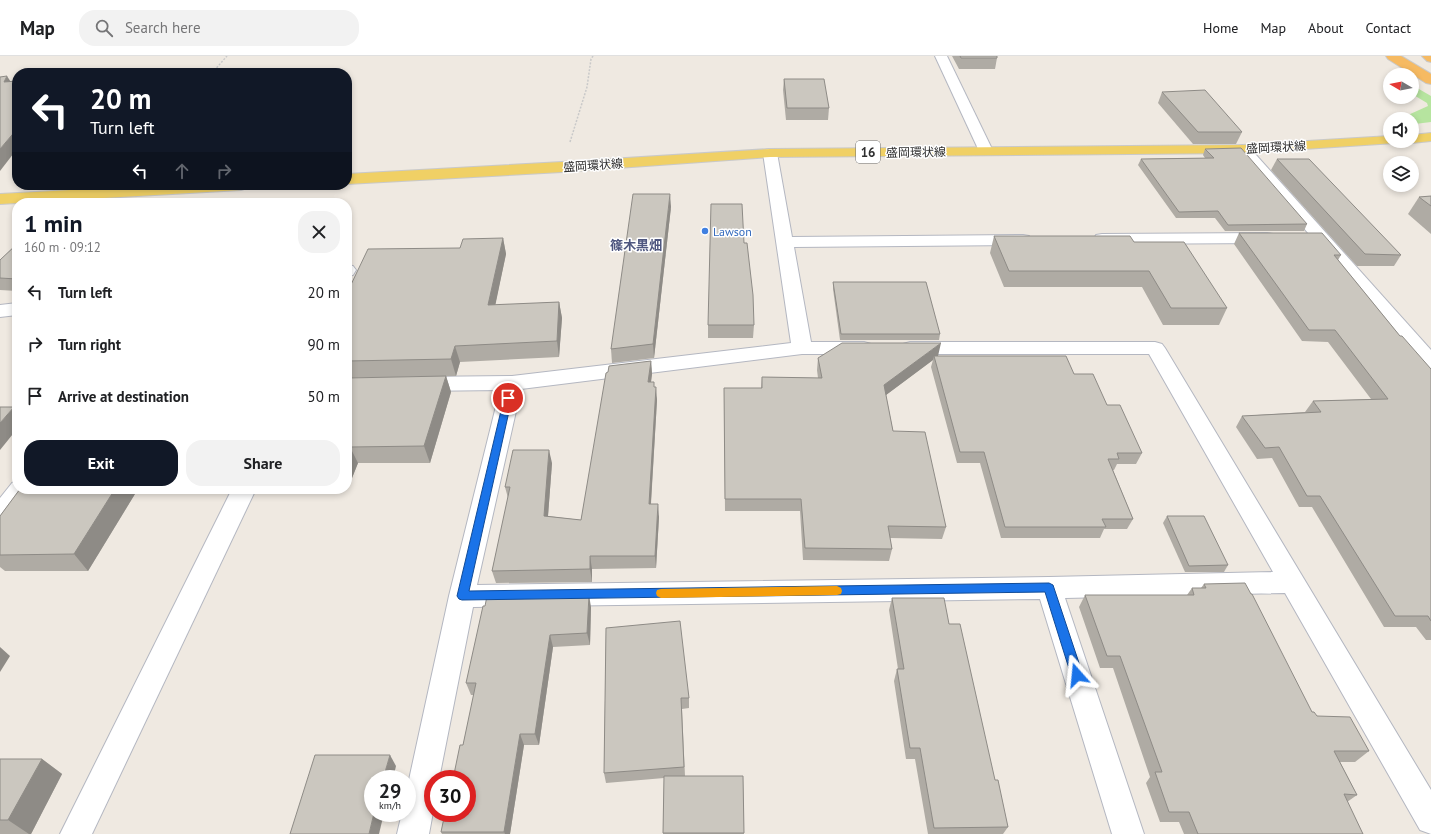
<!DOCTYPE html>
<html lang="en">
<head>
<meta charset="utf-8">
<style>
	body { margin:0; font-family:"PT Sans","Noto Sans JP",sans-serif; background:#f2f2f2; color:#202124; height:100vh; display:flex; flex-direction:column; font-size:15px; white-space:nowrap }
	* { box-sizing:border-box; margin:0 }
	p { font-size:13px; color:#757577 }
	.icon { flex:none; width:22px; height:22px; fill:none; stroke:currentColor; stroke-width:2; stroke-linecap:round; stroke-linejoin:round }
	.map { position:relative; flex:1; overflow:hidden }
	.details { position:absolute; left:12px; top:142px; width:340px; height:296px; display:flex; flex-direction:column; background:#fff; border-radius:16px; box-shadow:0 2px 6px #0003 }
	.details>* { flex:none }
	.hud { position:absolute; left:12px; top:12px; width:340px; height:122px; border-radius:16px; box-shadow:0 2px 6px #0003; background:#111827; color:#fff; overflow:hidden }
	.needle { width:26px; rotate:280deg }
	.fabs { position:absolute; left:1383px; top:12px; display:grid; gap:8px }
	.fabs a { display:grid; place-items:center; width:36px; height:36px; border-radius:50%; background:#fff; box-shadow:0 2px 6px #0003; font-size:20px }
	.speed { position:absolute; left:364px; top:714px; display:flex; gap:8px; font-size:20px; font-weight:700; text-align:center }
	.speed>* { display:grid; place-content:center; width:52px; height:52px; border-radius:50%; background:#fff; box-shadow:0 2px 6px #0003; line-height:1 }
	.speed small { font-size:10px; font-weight:400 }
	.speed .limit { border:6px solid #d22; background:#fff; color:#111 }
	.pin { position:absolute; display:grid; place-items:center; width:34px; height:34px; color:#fff; margin:-17px; border:2px solid #fff; border-radius:50%; box-shadow:0 1px 4px #0007 }
	.me { position:absolute; width:44px; margin:-22px; rotate:342deg; stroke-linejoin:round; filter:drop-shadow(0 0 3px #0008) }
	.turn { display:flex; align-items:center; gap:14px; height:84px; padding:0 12px; font-size:18px }
	.turn .icon { width:52px; height:52px; stroke-width:2.5 }
	.turn b { display:block; font-size:28px; line-height:34px }
	.lanes { display:flex; align-items:center; height:38px; padding:0 12px; background:#0003; justify-content:center; gap:20px; direction:ltr }
	.lanes .off { opacity:.35 }
	.round { display:grid; place-items:center; flex:none; width:42px; height:42px; border-radius:16px; background:#f2f2f2 }
	.head { display:flex; align-items:center; justify-content:space-between; height:68px; padding:0 12px }
	h1 { font-size:24px; font-weight:600; line-height:30px; color:#111827 }
	.action { display:flex; gap:8px; margin-top:auto; padding:8px 12px }
	.action a { flex:1; height:46px; border-radius:16px; background:#111827; color:#fff; font-size:16px; font-weight:600; line-height:46px; text-align:center }
	.action a+a { background:#f2f2f2; color:#202124 }
	ul { padding:0; list-style:none }
	li { display:flex; align-items:center; gap:12px; height:52px; padding:0 12px }
	li div { flex:1 }
	li b { display:block; font-size:15px }
	li em { font-style:normal }
	header { display:flex; align-items:center; gap:24px; box-sizing:border-box; height:56px; padding:0 20px; background:#fff; border-bottom:1px solid #e0e0e0 }
	header strong { font-size:19px }
	nav { display:flex; gap:22px; margin-inline-start:auto; font-size:14px }
	.search { width:280px; height:36px; background:#f2f2f2; display:flex; align-items:center; gap:10px; box-sizing:border-box; padding:0 14px; border-radius:16px; color:#757577; font-size:15px }
	.map>svg:first-child { display:block }
	.green { fill:#b6e49f }
	.lines { fill:none; stroke-linecap:round; stroke-linejoin:round }
	.minor-casing { stroke:#b4b7c1; stroke-width:2 }
	.primary-casing { stroke:#c9c9c9; stroke-width:2 }
	.trunk-casing { stroke:#c9c9c9; stroke-width:2 }
	.path { stroke:#c9c9c9; stroke-width:1.5; stroke-dasharray:2 1.5; stroke-linecap:butt }
	.minor { fill:#fff; fill-rule:evenodd }
	.primary { fill:#f0d065; fill-rule:evenodd }
	.trunk { fill:#f6ba62; fill-rule:evenodd }
	.wall { fill:#afaba4 }
	.shaded-wall { fill:#8e8b86 }
	.building { fill:#cbc7bf; stroke:#8e8b86 }
	.route { fill:#1a73e8; stroke:#114b97 }
	.slow { fill:#f59e0b }
	.shop-dot { fill:#3f7fe0; stroke:#fff; stroke-width:1.5 }
	.labels { text-anchor:middle; dominant-baseline:central; stroke-width:3; stroke-linejoin:round; paint-order:stroke }
	.far-street-label { font-size:12px; fill:#2e2e2e; stroke:#fff }
	.far-shop-label { font-size:12px; fill:#366cbe; stroke:#fff; text-anchor:start }
	.shield { fill:#fff; stroke:#6d6d6d; stroke-width:1 }
	.shield-label { font-size:13px; font-weight:bold; fill:#2e2e2e }
	.far-quarter-label { font-size:13px; font-weight:bold; fill:#4e567f; stroke:#fff }
</style>
</head>
<body>
<header>
<strong>Map</strong>
<div class="search"><svg class="icon" aria-label="search" viewBox="0 0 24 24"><circle cx="10" cy="10" r="6"/><path d="M15 15l6 6"/></svg>Search here</div>
<nav><a>Home</a><a>Map</a><a>About</a><a>Contact</a></nav>
</header>
<div class="map">
<svg width="1431" height="778" viewBox="0 0 1431 778">
	<rect width="100%" height="100%" fill="#efe9e1"/>
	<polygon class="green" points="1412,29 1431,40 1431,66 1415,68 1408,59 1428,50 1427,47 1412,38"/>
	<g class="lines">
		<g class="minor-casing">
			<g id="minor">
				<polygon points="935,0 947,0 993,95 991,98 986,99 981,98 979,95"/>
				<polygon points="1243,89 1248,90 1431,294 1431,313 1424,311 1238,96 1236,93 1238,90"/>
				<polygon points="770,93 775,94 777,97 792,181 1023,179 1029,180 1032,184 1029,188 1023,189 794,191 811,286 864,286 871,288 874,292 871,296 864,298 802,298 521,333 477,529 1049,521 1273,516 1149,298 910,298 903,296 900,292 903,288 910,286 1155,286 1162,288 1165,292 1431,734 1431,778 1420,774 1285,537 1065,542 1144,778 1112,778 1040,543 473,551 439,723 433,723 433,756 429,778 397,778 402,757 407,757 407,733 449,540 500,334 418,335 411,333 408,328 411,323 418,321 512,320 791,287 763,97 765,94"/>
				<polygon points="1267,177 1273,178 1275,182 1273,186 1267,187 1102,188 1096,187 1094,183 1096,179 1102,178"/>
				<polygon points="347,209 353,210 356,214 353,219 347,220"/>
				<polygon points="17,247 17,259 0,261 0,249"/>
				<polygon points="17,425 17,433 32,433 8,467 0,469 0,442 12,427"/>
				<polygon points="232,433 256,433 92,778 60,778"/>
			</g>
		</g>
		<g class="primary-casing">
			<g id="primary">
				<polygon points="1431,77 1431,85 1412,87 1406,85 1412,85 1412,79"/>
				<polygon points="1390,80 1390,85 1397,85 1395,87 1243,97 770,101 562,116 347,128 347,118 562,106 770,93 1243,89"/>
				<polygon points="159,129 249,129 247,132 241,134 0,148 0,138"/>
			</g>
		</g>
		<g class="trunk-casing">
			<g id="trunk">
				<polygon points="1386,0 1401,0 1431,18 1431,28 1426,27 1388,3"/>
				<polygon points="1422,0 1431,0 1431,6 1427,5"/>
			</g>
		</g>
		<g class="path">
			<polyline points="212,17 227,0"/>
			<polyline points="570,86 587,31 591,3 593,0"/>
		</g>
		<use href="#minor" class="minor"/>
		<use href="#primary" class="primary"/>
		<use href="#trunk" class="trunk"/>
	</g>
	<g class="wall">
		<polygon points="952,0 997,0 997,2 995,13 959,13"/>
		<polygon points="784,23 829,52 828,64 786,64 783,34"/>
		<polygon points="1162,36 1242,76 1236,88 1193,88 1158,47"/>
		<polygon points="1205,93 1307,168 1304,175 1225,175 1215,162 1176,162 1138,109 1141,103 1205,102 1203,99"/>
		<polygon points="1277,103 1401,199 1394,210 1357,210 1271,114"/>
		<polygon points="1431,140 1431,178 1408,158 1419,141"/>
		<polygon points="671,151 654,302 612,307 611,293"/>
		<polygon points="1239,177 1341,199 1338,204 1400,280 1431,313 1431,584 1426,584 1416,571 1384,571 1312,451 1299,451 1272,402 1257,403 1236,371 1242,360 1305,356 1313,345 1371,343 1328,286 1302,285 1234,188"/>
		<polygon points="994,180 1134,186 1227,252 1219,269 1163,269 1142,231 1004,231 990,197"/>
		<polygon points="503,182 506,198 495,249 559,246 562,262 559,301 460,306 456,320 347,322 347,237 460,192"/>
		<polygon points="744,187 754,269 753,282 708,282 708,269"/>
		<polygon points="17,188 17,235 0,234 0,204"/>
		<polygon points="833,226 940,278 939,284 840,284 833,233"/>
		<polygon points="938,300 1074,318 1107,349 1142,397 1136,408 1117,408 1114,414 1113,414 1133,463 1127,473 1104,473 1100,482 1001,482 980,407 957,407 931,311 933,304 886,339 893,375 946,471 942,483 890,482 892,493 889,505 803,504 800,455 725,455 724,332 761,332 762,321 818,322 817,314 818,302"/>
		<polygon points="651,305 652,318 651,326 654,331 657,344 651,448 659,461 656,512 592,513 592,526 496,527 492,515 508,442 505,431 552,407 548,460 581,464 608,316"/>
		<polygon points="446,320 451,336 430,407 358,407 352,422 347,422 347,322"/>
		<polygon points="20,433 138,433 88,515 5,515 0,511 0,460"/>
		<polygon points="1167,460 1228,509 1224,516 1185,516 1163,467"/>
		<polygon points="1204,528 1312,656 1317,660 1369,695 1355,706 1340,706 1357,739 1347,746 1363,778 1184,778 1179,766 1160,766 1146,727 1150,721 1113,612 1100,612 1079,551 1085,539 1187,539 1192,532 1201,532"/>
		<polygon points="892,542 949,568 1008,771 1003,778 928,778 915,703 906,703 894,625 897,613 898,613 889,554"/>
		<polygon points="591,551 590,589 553,591 539,689 524,689 510,778 442,778 441,776 463,689 474,639 471,639 466,627"/>
		<polygon points="606,572 689,642 689,652 682,653 685,720 743,720 744,778 663,778 664,722 606,727 604,717"/>
		<polygon points="0,703 42,703 62,718 31,778 0,778"/>
	</g>
	<g class="shaded-wall">
		<polygon points="7,20 14,31 4,26"/>
		<polygon points="17,73 17,93 0,115 0,93"/>
		<polygon points="670,138 671,151 654,302 653,288"/>
		<polygon points="347,162 349,168 347,171"/>
		<polygon points="503,182 506,198 492,265 488,249"/>
		<polygon points="559,246 562,262 559,301 557,285"/>
		<polygon points="941,287 938,300 934,302 934,300 933,304 882,342 884,329"/>
		<polygon points="455,290 460,306 456,320 451,303"/>
		<polygon points="651,305 652,318 649,340 648,326"/>
		<polygon points="446,320 451,336 430,407 424,390"/>
		<polygon points="656,331 657,344 650,461 649,448"/>
		<polygon points="14,351 17,355 17,373 0,394 0,367"/>
		<polygon points="350,391 358,407 352,422 347,411 347,399"/>
		<polygon points="549,394 552,407 547,473 544,460"/>
		<polygon points="115,433 138,433 88,515 74,498"/>
		<polygon points="658,448 659,461 656,512 655,500"/>
		<polygon points="590,500 592,513 592,526 590,513"/>
		<polygon points="589,539 591,551 590,589 587,577"/>
		<polygon points="550,579 553,591 539,689 535,678"/>
		<polygon points="0,591 10,600 0,616"/>
		<polygon points="520,678 524,689 510,778 505,778 504,776"/>
		<polygon points="390,699 396,710 393,723 383,723"/>
		<polygon points="42,703 62,718 31,778 29,778 8,764"/>
		<polygon points="374,757 384,757 379,778 369,778"/>
	</g>
	<g class="building">
		<polygon points="960,0 997,0 997,2 961,2"/>
		<polygon points="7,20 4,26 17,25 17,73 0,93 0,21"/>
		<polygon points="784,23 824,23 829,52 787,52"/>
		<polygon points="1205,34 1242,76 1198,76 1162,36"/>
		<polygon points="1241,92 1307,168 1228,169 1218,155 1179,156 1141,103 1214,102 1205,93"/>
		<polygon points="1277,103 1309,103 1401,199 1365,198"/>
		<polygon points="633,138 670,138 653,288 611,293"/>
		<polygon points="1431,140 1431,150 1419,141"/>
		<polygon points="711,148 742,148 744,187 747,187 753,239 754,269 708,269"/>
		<polygon points="1239,177 1322,177 1341,199 1334,199 1400,280 1402,280 1431,313 1431,565 1428,560 1395,560 1320,440 1307,440 1279,391 1265,392 1242,360 1321,356 1313,345 1388,343 1335,274 1309,274"/>
		<polygon points="994,180 1130,180 1134,186 1184,186 1227,252 1171,252 1149,215 1009,215"/>
		<polygon points="503,182 488,249 559,246 557,285 455,290 451,303 347,305 347,237 368,193 460,192 463,183"/>
		<polygon points="17,188 17,223 0,222 0,204"/>
		<polygon points="833,226 926,226 940,278 841,278"/>
		<polygon points="842,287 941,287 884,329 893,375 925,376 946,471 888,470 892,493 805,492 801,443 725,443 724,332 762,332 762,321 822,322 818,302"/>
		<polygon points="934,300 1066,300 1074,318 1093,318 1107,349 1120,349 1142,397 1117,397 1119,403 1108,403 1133,463 1102,463 1106,471 1005,471 984,396 960,396"/>
		<polygon points="651,305 648,326 654,326 654,331 656,331 649,448 658,448 655,500 590,500 590,513 492,515 510,431 505,431 513,394 549,394 544,460 581,464 606,317 608,316 609,310"/>
		<polygon points="446,320 424,390 350,391 347,399 347,322"/>
		<polygon points="0,351 14,351 0,367"/>
		<polygon points="20,433 115,433 74,498 0,499 0,460"/>
		<polygon points="1167,460 1204,460 1228,509 1189,510"/>
		<polygon points="1245,527 1251,538 1252,538 1312,656 1314,656 1317,660 1350,661 1369,695 1334,695 1357,739 1344,738 1363,778 1198,778 1189,756 1169,756 1155,716 1162,716 1120,600 1107,600 1085,539 1194,539 1192,532 1206,532 1204,528"/>
		<polygon points="589,539 587,577 550,579 535,678 520,678 504,776 441,776 445,757 467,757 467,723 453,723 460,689 463,689 476,627 466,627 483,550 485,550 487,540"/>
		<polygon points="892,542 944,542 949,568 960,568 995,724 998,724 1008,771 934,772 920,692 910,692 897,613 904,613"/>
		<polygon points="680,565 689,642 681,642 684,711 604,717 606,572"/>
		<polygon points="315,699 390,699 383,723 373,723 373,757 374,757 369,778 290,778"/>
		<polygon points="0,703 42,703 8,764 0,764"/>
		<polygon points="664,720 743,720 744,777 663,777"/>
	</g>
	<polygon class="route" points="508,339 512,342 469,535 1049,527 1053,529 1083,619 1081,622 1077,624 1073,622 1071,619 1045,536 462,544 459,543 457,540 504,342"/>
	<polygon class="slow" points="837,530 841,532 842,535 841,538 837,539 661,542 657,540 656,537 657,534 661,533"/>
	<circle class="shop-dot" cx="705" cy="175" r="4"/>
	<g class="labels">
		<g class="far-street-label">
			<text transform="translate(1276 91) rotate(-3)">盛岡環状線</text>
			<text transform="translate(916 96) rotate(-1)">盛岡環状線</text>
			<text transform="translate(593 109) rotate(-4)">盛岡環状線</text>
		</g>
		<g class="far-shop-label">
			<text x="713" y="175">Lawson</text>
		</g>
		<rect class="shield" x="856" y="85" width="24" height="22" rx="3"/>
		<g class="shield-label">
			<text x="868" y="96">16</text>
		</g>
		<g class="far-quarter-label">
			<text x="636" y="189">篠木黒畑</text>
		</g>
	</g>
</svg>
<div class="fabs">
<a><svg class="needle" viewBox="-14 -14 28 28"><path d="M0-13l5 13h-10z" fill="#e53935"/><path d="M0 13l5-13h-10z" fill="#757577"/></svg></a>
<a><svg class="icon" aria-label="sound" viewBox="0 0 24 24"><path d="M4 9h4l5-4v14l-5-4H4zM17 9q2 3 0 6"/></svg></a>
<a><svg class="icon" aria-label="layers" viewBox="0 0 24 24"><path d="M12 4l9 5-9 5-9-5zM3 14l9 5 9-5"/></svg></a>
</div>
<div class="speed"><div>29<small>km/h</small></div><div class="limit">30</div></div>
<div class="pin" style="left:508px;top:342px;background:#d93025"><svg class="icon" aria-label="arrive" viewBox="0 0 24 24"><path d="M6 21V4h12l-3 4 3 4H6"/></svg></div>
<svg class="me" style="left:1077px;top:619px" viewBox="-20 -20 40 40"><path d="M0-17L14 15 0 8-14 15z" fill="#1a73e8" stroke="#fff" stroke-width="4"/></svg>
<div class="hud">
<div class="turn"><svg class="icon" aria-label="left" viewBox="0 0 24 24"><path d="M17 20v-9H6M10 6l-5 5 5 5"/></svg><div><b>20 m</b>Turn left</div></div>
<div class="lanes"><svg class="icon" aria-label="left" viewBox="0 0 24 24"><path d="M17 20v-9H6M10 6l-5 5 5 5"/></svg><svg class="icon off" aria-label="ahead" viewBox="0 0 24 24"><path d="M12 20V5M6 11l6-6 6 6"/></svg><svg class="icon off" aria-label="right" viewBox="0 0 24 24"><path d="M7 20v-9h11M14 6l5 5-5 5"/></svg></div>
</div>
<section class="details">
<div class="head"><div><h1>1 min</h1><p>160 m · 09:12</p></div><a class="round"><svg class="icon" aria-label="close" viewBox="0 0 24 24"><path d="M6 6l12 12M18 6L6 18"/></svg></a></div>
<ul>
<li><svg class="icon" aria-label="left" viewBox="0 0 24 24"><path d="M17 20v-9H6M10 6l-5 5 5 5"/></svg><div><b>Turn left</b></div><em>20 m</em></li>
<li><svg class="icon" aria-label="right" viewBox="0 0 24 24"><path d="M7 20v-9h11M14 6l5 5-5 5"/></svg><div><b>Turn right</b></div><em>90 m</em></li>
<li><svg class="icon" aria-label="arrive" viewBox="0 0 24 24"><path d="M6 21V4h12l-3 4 3 4H6"/></svg><div><b>Arrive at destination</b></div><em>50 m</em></li>
</ul>
<div class="action"><a>Exit</a><a>Share</a></div>
</section>
</div>
</body>
</html>
